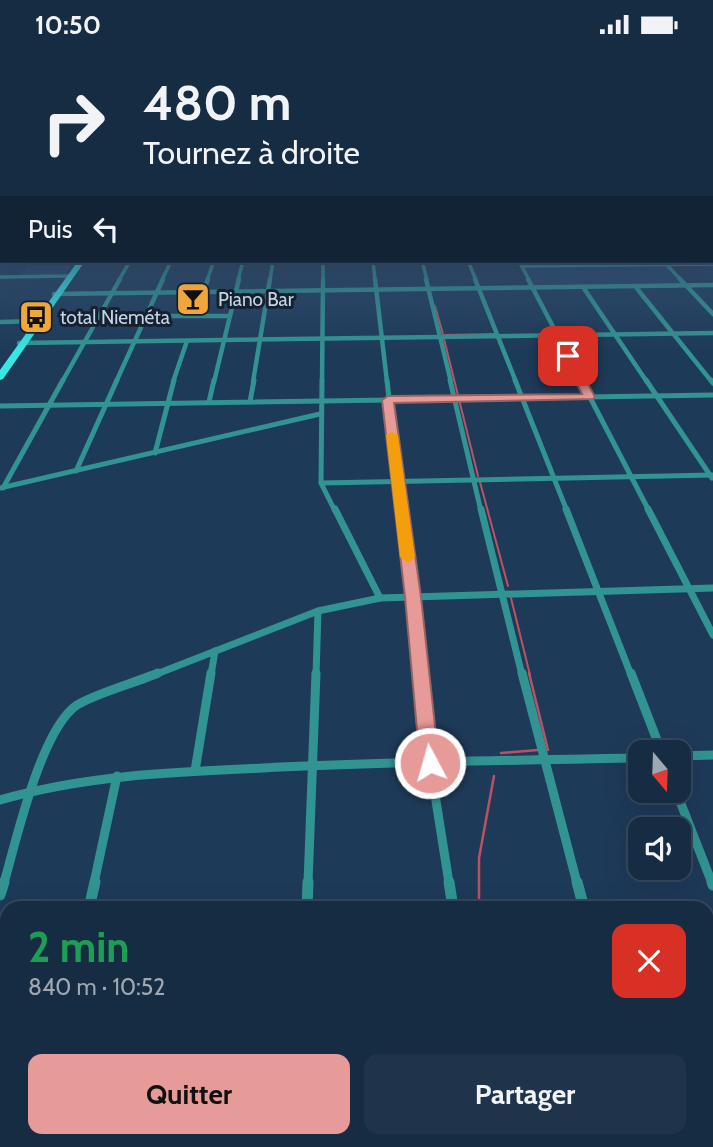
<!DOCTYPE html>
<html lang="fr">
<head>
<meta charset="utf-8">
<style>
	body { margin:0; font-family:Cabin,sans-serif; background:#1f344a; color:#f1f3f6; height:100vh; display:flex; flex-direction:column; font-size:26px; white-space:nowrap }
	* { box-sizing:border-box; margin:0 }
	p { font-size:23px; color:#9ea7b2 }
	.icon { flex:none; width:38px; height:38px; fill:none; stroke:currentColor; stroke-width:2; stroke-linecap:round; stroke-linejoin:round }
	.map { position:relative; flex:1; overflow:hidden }
	.side { position:absolute; left:0px; top:852px; width:714px; height:247px; display:flex; flex-direction:column; background:#162c43; border-radius:21px 21px 0 0; box-shadow:0 7px 28px #0002,0 0 0 2px #35485c }
	.side>* { flex:none }
	.guide { position:absolute; left:0px; top:0px; width:714px; height:214px; box-shadow:0 7px 28px #0002,0 0 0 2px #35485c; background:#162c43; color:#f1f3f6; overflow:hidden }
	.needle { width:46px; rotate:161deg }
	.buttons { position:absolute; left:628px; top:691px; display:grid; gap:14px }
	.buttons a { display:grid; place-items:center; width:63px; height:63px; border-radius:14px; background:#162c43; box-shadow:0 7px 28px #0002,0 0 0 2px #35485c; font-size:35px }
	.pin { position:absolute; display:grid; place-items:center; width:60px; height:60px; color:#fff; margin:-30px; border-radius:14px; box-shadow:0 4px 10px #0006 }
	.me { position:absolute; width:77px; margin:-38px; rotate:354deg; stroke-linejoin:round; filter:drop-shadow(0 0 5px #0008) }
	.turn { display:flex; align-items:center; gap:24px; height:147px; padding:0 28px; font-size:32px }
	.turn .icon { width:91px; height:91px; stroke-width:2.5 }
	.turn b { display:block; font-size:49px; line-height:60px }
	.then { display:flex; align-items:center; height:66px; padding:0 28px; background:#0003; gap:14px; font-size:26px }
	.round { display:grid; place-items:center; flex:none; width:74px; height:74px; border-radius:14px; background:#1f344a }
	.overview { display:flex; align-items:center; justify-content:space-between; height:119px; padding:0 28px }
	h1 { font-size:42px; font-weight:700; line-height:52px; color:#1e9e55 }
	.primary-button { display:flex; gap:14px; margin-top:auto; padding:14px 28px }
	.primary-button a { flex:1; height:80px; border-radius:14px; background:#e69b98; color:#111; font-size:28px; font-weight:700; line-height:80px; text-align:center }
	.primary-button a+a { background:#1f344a; color:#f1f3f6 }
	.status { display:flex; justify-content:space-between; align-items:center; height:49px; padding:0 35px; background:#162c43; direction:ltr }
	.status svg { height:19px; fill:currentColor }
	.map>svg:first-child { display:block }
	.built { fill:#234468 }
	.lines { fill:none; stroke-linecap:round; stroke-linejoin:round }
	.stream-far1 { stroke:#bd5162; stroke-width:2 }
	.stream { stroke:#bd5162; stroke-width:2.5 }
	.street-far5 { stroke:#319492; stroke-width:3.5 }
	.street-far4 { stroke:#319492; stroke-width:4.5 }
	.street-far3 { stroke:#319492; stroke-width:5 }
	.street-far2 { stroke:#319492; stroke-width:7 }
	.street-far1 { stroke:#319492; stroke-width:9 }
	.street { stroke:#319492; stroke-width:11 }
	.primary { fill:#37e9e5; fill-rule:evenodd }
	.route { fill:#e69b98; stroke:#966563; stroke-width:2 }
	.slow { fill:#f59e0b }
	.labels { text-anchor:middle; dominant-baseline:central; stroke-width:6; stroke-linejoin:round; paint-order:stroke }
	.far-poi-label { font-size:19px; fill:#c4d4e7; stroke:#15212f; text-anchor:start }
</style>
</head>
<body>
<div class="status"><b>10:50</b><svg viewBox="0 0 49 12"><path d="M0 12V9h3v3zM5 12V6h3v6zM10 12V3h3v9zM15 12V0h3v12zM26 1h20v11H26zM47 4h2v5h-2z"/></svg></div>
<div class="map">
<svg width="713" height="1098" viewBox="0 0 713 1098">
	<rect width="100%" height="100%" fill="#1e3a59"/>
	<g class="built">
		<polygon points="31,212 75,212 65,226 19,227"/>
		<polygon points="667,215 686,237 532,239 522,217"/>
	</g>
	<g class="lines">
		<g class="stream-far1">
			<polyline points="435,257 443,285"/>
			<polyline points="445,286 495,285"/>
			<polyline points="444,290 478,427"/>
			<polyline points="480,433 508,537"/>
			<polyline points="511,549 530,626"/>
		</g>
		<g class="stream">
			<polyline points="529,624 548,701"/>
			<polyline points="501,704 538,701"/>
			<polyline points="479,859 479,809 494,727"/>
			<polyline points="459,1098 460,1092"/>
		</g>
		<g class="street-far5">
			<polyline points="0,153 2,151"/>
			<polyline points="373,212 375,231"/>
			<polyline points="422,212 427,231"/>
			<polyline points="468,212 476,231"/>
			<polyline points="519,212 529,231"/>
			<polyline points="666,215 681,231"/>
			<polyline points="522,217 713,215"/>
			<polyline points="0,228 70,227"/>
			<polyline points="119,231 130,212"/>
			<polyline points="162,231 171,212"/>
			<polyline points="207,231 214,212"/>
			<polyline points="238,231 243,212"/>
			<polyline points="270,231 273,212"/>
			<polyline points="323,231 323,212"/>
		</g>
		<g class="street-far4">
			<polyline points="375,230 387,333"/>
			<polyline points="426,230 451,333"/>
			<polyline points="475,230 516,333"/>
			<polyline points="528,230 582,333"/>
			<polyline points="680,230 713,265"/>
			<polyline points="635,237 712,333"/>
			<polyline points="583,238 647,333"/>
			<polyline points="203,244 208,230"/>
			<polyline points="54,245 713,236"/>
			<polyline points="145,267 229,267"/>
			<polyline points="0,273 40,272"/>
			<polyline points="19,294 713,284"/>
			<polyline points="62,333 120,230"/>
			<polyline points="116,333 163,230"/>
			<polyline points="173,333 187,292"/>
			<polyline points="214,333 239,230"/>
			<polyline points="253,333 270,230"/>
			<polyline points="322,333 323,230"/>
		</g>
		<g class="street-far3">
			<polyline points="322,331 321,434 335,462"/>
			<polyline points="387,331 401,462"/>
			<polyline points="450,331 481,462"/>
			<polyline points="515,331 567,462"/>
			<polyline points="581,331 649,462"/>
			<polyline points="646,331 712,429"/>
			<polyline points="711,331 713,334"/>
			<polyline points="209,353 214,331"/>
			<polyline points="250,353 254,331"/>
			<polyline points="0,357 713,346"/>
			<polyline points="155,404 174,331"/>
			<polyline points="76,422 117,331"/>
			<polyline points="321,434 713,426"/>
			<polyline points="0,439 320,365"/>
			<polyline points="3,439 63,331"/>
		</g>
		<g class="street-far2">
			<polyline points="335,460 380,549"/>
			<polyline points="401,460 420,626"/>
			<polyline points="481,460 522,626"/>
			<polyline points="566,460 631,626"/>
			<polyline points="648,460 713,586"/>
			<polyline points="154,626 318,562"/>
			<polyline points="211,626 215,602"/>
			<polyline points="316,626 318,562 380,549 713,539"/>
		</g>
		<g class="street-far1">
			<polyline points="420,624 430,714 449,834"/>
			<polyline points="522,624 577,834"/>
			<polyline points="631,624 662,704"/>
			<polyline points="679,707 713,706"/>
			<polyline points="195,722 211,624"/>
			<polyline points="676,742 712,834"/>
			<path d="M0 751C86 726 174 723 263 719 388 713 514 711 640 709"/>
			<path d="M4 834C16 792 41 680 77 656 94 645 137 633 158 624"/>
			<polyline points="94,834 117,727"/>
			<polyline points="308,834 316,624"/>
		</g>
		<g class="street">
			<polyline points="449,833 453,859"/>
			<polyline points="577,833 584,859"/>
			<polyline points="712,833 713,836"/>
			<polyline points="0,846 4,833"/>
			<polyline points="89,859 95,833"/>
			<polyline points="307,859 308,833"/>
			<polyline points="707,982 713,982"/>
			<polyline points="0,1010 7,1010"/>
		</g>
		<g class="primary">
			<rect x="712" y="166" width="1" height="4"/>
			<polygon points="78,212 85,212 3,330 0,331 0,321"/>
		</g>
	</g>
	<linearGradient id="sky" x2="0" y2="1"><stop stop-color="#102031"/><stop offset="0.49" stop-color="#3b5576"/><stop offset="1" stop-color="#3b5576" stop-opacity="0"/></linearGradient>
	<rect width="713" height="304" fill="url(#sky)"/>
	<polygon class="route" points="568,304 573,307 595,348 593,350 394,354 421,548 439,714 437,720 430,723 423,720 420,714 405,548 382,351 388,347 582,345 563,307"/>
	<polygon class="slow" points="392,383 398,386 415,508 408,514 400,508 386,386"/>
	<defs>
		<g id="bar-square" transform="scale(1.75)"><rect x="-9" y="-9" width="18" height="18" rx="4" fill="#efa73d" stroke="#15212f"/><path d="M-6-5H6L.8 .8V4.5H3.5V6h-7V4.5H-.8V.8Z" fill="#111"/></g>
		<g id="bus-square" transform="scale(1.75)"><rect x="-9" y="-9" width="18" height="18" rx="4" fill="#efa73d" stroke="#15212f"/><path d="M-5-6H5V4H4V6H2V4H-2V6H-4V4H-5ZM-3.5-4V0h7V-4ZM-3.5 1.2v1.5H-2V1.2ZM2 1.2v1.5H3.5V1.2Z" fill="#111"/></g>
	</defs>
	<g fill-rule="evenodd">
		<use href="#bar-square" x="193" y="250"/>
		<use href="#bus-square" x="36" y="268"/>
	</g>
	<g class="labels">
		<g class="far-poi-label">
			<text x="218" y="250">Piano Bar</text>
			<text x="60" y="268">total Nieméta</text>
		</g>
	</g>
</svg>
<div class="buttons">
<a><svg class="needle" viewBox="-14 -14 28 28"><path d="M0-13l5 13h-10z" fill="#e53935"/><path d="M0 13l5-13h-10z" fill="#9ea7b2"/></svg></a>
<a><svg class="icon" aria-label="sound" viewBox="0 0 24 24"><path d="M4 9h4l5-4v14l-5-4H4zM17 9q2 3 0 6"/></svg></a>
</div>
<div class="pin" style="left:568px;top:307px;background:#d93025"><svg class="icon" aria-label="arrive" viewBox="0 0 24 24"><path d="M6 21V4h12l-3 4 3 4H6"/></svg></div>
<svg class="me" style="left:430px;top:714px" viewBox="-20 -20 40 40"><circle r="17" fill="#e69b98" stroke="#fff" stroke-width="3"/><path d="M0-11L8 9 0 5-8 9z" fill="#fff"/></svg>
<div class="guide">
<div class="turn"><svg class="icon" aria-label="right" viewBox="0 0 24 24"><path d="M7 20v-9h11M14 6l5 5-5 5"/></svg><div><b>480 m</b>Tournez à droite</div></div>
<div class="then">Puis<svg class="icon" aria-label="left" viewBox="0 0 24 24"><path d="M17 20v-9H6M10 6l-5 5 5 5"/></svg></div>
</div>
<section class="side">
<div class="overview"><div><h1>2 min</h1><p>840 m · 10:52</p></div><a class="round" style="background:#d93025;color:#fff"><svg class="icon" aria-label="close" viewBox="0 0 24 24"><path d="M6 6l12 12M18 6L6 18"/></svg></a></div>
<div class="primary-button"><a>Quitter</a><a>Partager</a></div>
</section>
</div>
</body>
</html>
